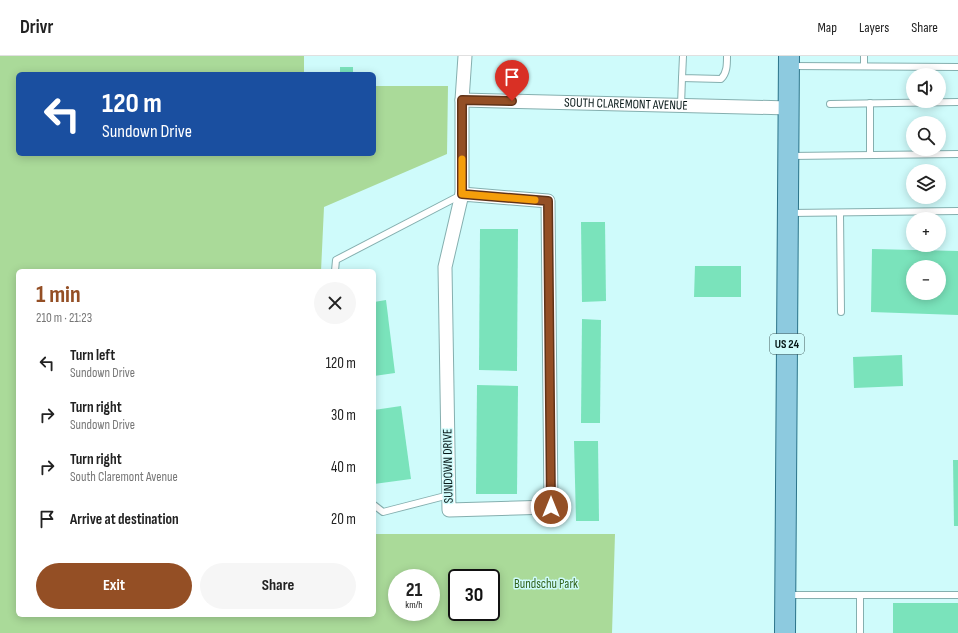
<!DOCTYPE html>
<html lang="en">
<head>
<meta charset="utf-8">
<style>
	body { margin:0; font-family:"Sofia Sans Condensed",sans-serif; background:#f6f6f6; color:#222; height:100vh; display:flex; flex-direction:column; font-size:15px; white-space:nowrap }
	* { box-sizing:border-box; margin:0 }
	p { font-size:13px; color:#767676 }
	.icon { flex:none; width:22px; height:22px; fill:none; stroke:currentColor; stroke-width:2; stroke-linecap:round; stroke-linejoin:round }
	.map { position:relative; flex:1; overflow:hidden }
	.drawer { position:absolute; left:16px; top:213px; width:360px; height:348px; display:flex; flex-direction:column; background:#fff; border-radius:6px; box-shadow:0 2px 10px #0003 }
	.drawer>* { flex:none }
	.top-card { position:absolute; left:16px; top:16px; width:360px; height:84px; border-radius:6px; box-shadow:0 2px 10px #0003; background:#1a4fa0; color:#fff; overflow:hidden }
	.buttons { position:absolute; left:906px; top:12px; display:grid; gap:8px }
	.buttons a { display:grid; place-items:center; width:40px; height:40px; border-radius:50%; background:#fff; box-shadow:0 2px 10px #0003; font-size:20px }
	.speed { position:absolute; left:388px; top:513px; display:flex; gap:8px; font-size:20px; font-weight:700; text-align:center }
	.speed>* { display:grid; place-content:center; width:52px; height:52px; border-radius:50%; background:#fff; box-shadow:0 2px 10px #0003; line-height:1 }
	.speed small { font-size:10px; font-weight:400 }
	.speed .limit { border:2px solid #111; border-radius:6px; background:#fff; color:#111 }
	.pin { position:absolute; display:grid; place-items:center; width:34px; height:34px; color:#fff; margin:-41px -17px; border-radius:50% 50% 50% 0; rotate:-45deg; box-shadow:0 0 4px #0007 }
	.pin .icon { rotate:45deg }
	.me { position:absolute; width:44px; margin:-22px; rotate:0deg; stroke-linejoin:round; filter:drop-shadow(0 0 3px #0008) }
	.turn { display:flex; align-items:center; gap:14px; height:84px; padding:0 20px; font-size:18px }
	.turn .icon { width:52px; height:52px; stroke-width:2.5 }
	.turn b { display:block; font-size:28px; line-height:34px }
	.round { display:grid; place-items:center; flex:none; width:42px; height:42px; border-radius:21px; background:#f6f6f6 }
	.headline { display:flex; align-items:center; justify-content:space-between; height:68px; padding:0 20px }
	h1 { font-size:24px; font-weight:700; line-height:30px; color:#944f25 }
	.cta { display:flex; gap:8px; margin-top:auto; padding:8px 20px }
	.cta a { flex:1; height:46px; border-radius:24px; background:#944f25; color:#fff; font-size:16px; font-weight:700; line-height:46px; text-align:center }
	.cta a+a { background:#f6f6f6; color:#222 }
	ul { padding:0; list-style:none }
	li { display:flex; align-items:center; gap:12px; height:52px; padding:0 20px }
	li div { flex:1 }
	li b { display:block; font-size:15px }
	li em { font-style:normal }
	header { display:flex; align-items:center; gap:24px; box-sizing:border-box; height:56px; padding:0 20px; background:#fff; border-bottom:1px solid #e0e0e0 }
	header strong { font-size:19px }
	nav { display:flex; gap:22px; margin-inline-start:auto; font-size:14px }
	.map>svg:first-child { display:block }
	.green { fill:#aada99; fill-rule:evenodd }
	.building { fill:#7ae3bb; fill-rule:evenodd }
	.lines { fill:none; stroke-linecap:round; stroke-linejoin:round }
	.lane-casing { stroke:#85afaf; stroke-width:8 }
	.street-casing { stroke:#85afaf; stroke-width:15 }
	.primary-casing { stroke:#2c748a; stroke-width:22 }
	.lane { stroke:#fff; stroke-width:6 }
	.street { stroke:#fff; stroke-width:13 }
	.primary { stroke:#8dcadf; stroke-width:20 }
	.route-casing { stroke:#603318; stroke-width:10 }
	.route { stroke:#944f25; stroke-width:7 }
	.slow { stroke:#f59e0b; stroke-width:7 }
	.labels { text-anchor:middle; dominant-baseline:central; stroke-width:3; stroke-linejoin:round; paint-order:stroke }
	.shield { fill:#cffbfb; stroke:#425b5b; stroke-width:1 }
	.shield-label { font-size:12px; font-weight:bold; fill:#061616 }
	.street-label { font-size:13px; fill:#061616; stroke:#cffbfb }
	.park-label { font-size:13px; fill:#33641d; stroke:#cffbfb }
</style>
</head>
<body>
<header>
<strong>Drivr</strong>
<nav><a>Map</a><a>Layers</a><a>Share</a></nav>
</header>
<div class="map">
<svg width="958" height="577" viewBox="0 0 958 577">
	<rect width="100%" height="100%" fill="#cffbfb"/>
	<path class="green" d="M0 0H304V18H18V98H374V30H448L447 98 324 151 321 215H18V559H374V478H615L612 577H0ZM397 522H431V556H397ZM457 522H491V556H457Z"/>
	<g class="building">
		<rect x="340" y="11" width="13" height="7"/>
		<polygon points="581,166 605,166 606,245 582,246"/>
		<polygon points="480,173 518,173 517,315 479,314"/>
		<path d="M872 193 958 195V259L871 256ZM913 211H939V237H913Z"/>
		<polygon points="695,210 741,210 741,241 694,241"/>
		<polygon points="386,244 395,317 374,320 374,246"/>
		<polygon points="582,263 601,264 600,367 581,367"/>
		<polygon points="902,299 903,330 854,332 853,301"/>
		<polygon points="477,329 518,330 517,438 476,438"/>
		<polygon points="401,350 411,423 374,428 374,354"/>
		<polygon points="574,385 598,385 599,465 576,465"/>
		<polygon points="953,404 958,404 958,470 954,470"/>
		<rect x="893" y="547" width="65" height="30"/>
	</g>
	<g class="lines">
		<g class="lane-casing">
			<g id="lane">
				<path d="M683 0 682 22 721 23C727 17 727 9 727 0"/>
				<polyline points="792,10 958,11"/>
				<polyline points="864,10 864,0"/>
				<polyline points="870,47 870,99"/>
				<polyline points="830,48 958,46"/>
				<polyline points="681,49 682,22"/>
				<polyline points="790,100 958,98"/>
				<polyline points="790,157 958,155"/>
				<polyline points="840,157 841,256"/>
				<polyline points="335,215 336,204 461,139"/>
				<polyline points="374,449 383,456 449,439"/>
				<polyline points="787,539 958,539"/>
				<polyline points="860,577 860,539"/>
			</g>
		</g>
		<g class="street-casing">
			<g id="street">
				<path id="s1" d="M462 44 789 52"/>
				<polygon points="462,138 548,145 551,451 449,454 445,211"/>
				<polyline points="462,138 462,44 465,0"/>
			</g>
		</g>
		<g class="primary-casing">
			<polyline id="primary" points="785,577 789,0"/>
		</g>
		<use href="#lane" class="lane"/>
		<use href="#street" class="street"/>
		<use href="#primary" class="primary"/>
	</g>
	<g class="lines">
		<g class="route-casing">
			<polyline id="route" points="512,45 462,44 462,138 548,145 551,451"/>
		</g>
		<use href="#route" class="route"/>
		<polyline class="slow" points="462,103 462,138 535,144"/>
	</g>
	<g class="labels">
		<rect class="shield" x="770" y="278" width="34" height="20" rx="3"/>
		<g class="shield-label">
			<text x="787" y="288">US 24</text>
		</g>
		<g class="street-label">
			<text stroke="none"><textPath href="#s1" startOffset="164">SOUTH CLAREMONT AVENUE</textPath></text>
			<text transform="translate(448 410) rotate(-91)">SUNDOWN DRIVE</text>
		</g>
		<g class="park-label">
			<text x="546" y="528">Bundschu Park</text>
		</g>
	</g>
</svg>
<div class="buttons">
<a><svg class="icon" aria-label="sound" viewBox="0 0 24 24"><path d="M4 9h4l5-4v14l-5-4H4zM17 9q2 3 0 6"/></svg></a>
<a><svg class="icon" aria-label="search" viewBox="0 0 24 24"><circle cx="10" cy="10" r="6"/><path d="M15 15l6 6"/></svg></a>
<a><svg class="icon" aria-label="layers" viewBox="0 0 24 24"><path d="M12 4l9 5-9 5-9-5zM3 14l9 5 9-5"/></svg></a>
<a>+</a>
<a>−</a>
</div>
<div class="speed"><div>21<small>km/h</small></div><div class="limit">30</div></div>
<div class="pin" style="left:512px;top:45px;background:#d93025"><svg class="icon" aria-label="arrive" viewBox="0 0 24 24"><path d="M6 21V4h12l-3 4 3 4H6"/></svg></div>
<svg class="me" style="left:551px;top:451px" viewBox="-20 -20 40 40"><circle r="17" fill="#944f25" stroke="#fff" stroke-width="3"/><path d="M0-11L8 9 0 5-8 9z" fill="#fff"/></svg>
<div class="top-card">
<div class="turn"><svg class="icon" aria-label="left" viewBox="0 0 24 24"><path d="M17 20v-9H6M10 6l-5 5 5 5"/></svg><div><b>120 m</b>Sundown Drive</div></div>
</div>
<section class="drawer">
<div class="headline"><div><h1>1 min</h1><p>210 m · 21:23</p></div><a class="round"><svg class="icon" aria-label="close" viewBox="0 0 24 24"><path d="M6 6l12 12M18 6L6 18"/></svg></a></div>
<ul>
<li><svg class="icon" aria-label="left" viewBox="0 0 24 24"><path d="M17 20v-9H6M10 6l-5 5 5 5"/></svg><div><b>Turn left</b><p>Sundown Drive</p></div><em>120 m</em></li>
<li><svg class="icon" aria-label="right" viewBox="0 0 24 24"><path d="M7 20v-9h11M14 6l5 5-5 5"/></svg><div><b>Turn right</b><p>Sundown Drive</p></div><em>30 m</em></li>
<li><svg class="icon" aria-label="right" viewBox="0 0 24 24"><path d="M7 20v-9h11M14 6l5 5-5 5"/></svg><div><b>Turn right</b><p>South Claremont Avenue</p></div><em>40 m</em></li>
<li><svg class="icon" aria-label="arrive" viewBox="0 0 24 24"><path d="M6 21V4h12l-3 4 3 4H6"/></svg><div><b>Arrive at destination</b></div><em>20 m</em></li>
</ul>
<div class="cta"><a>Exit</a><a>Share</a></div>
</section>
</div>
</body>
</html>
